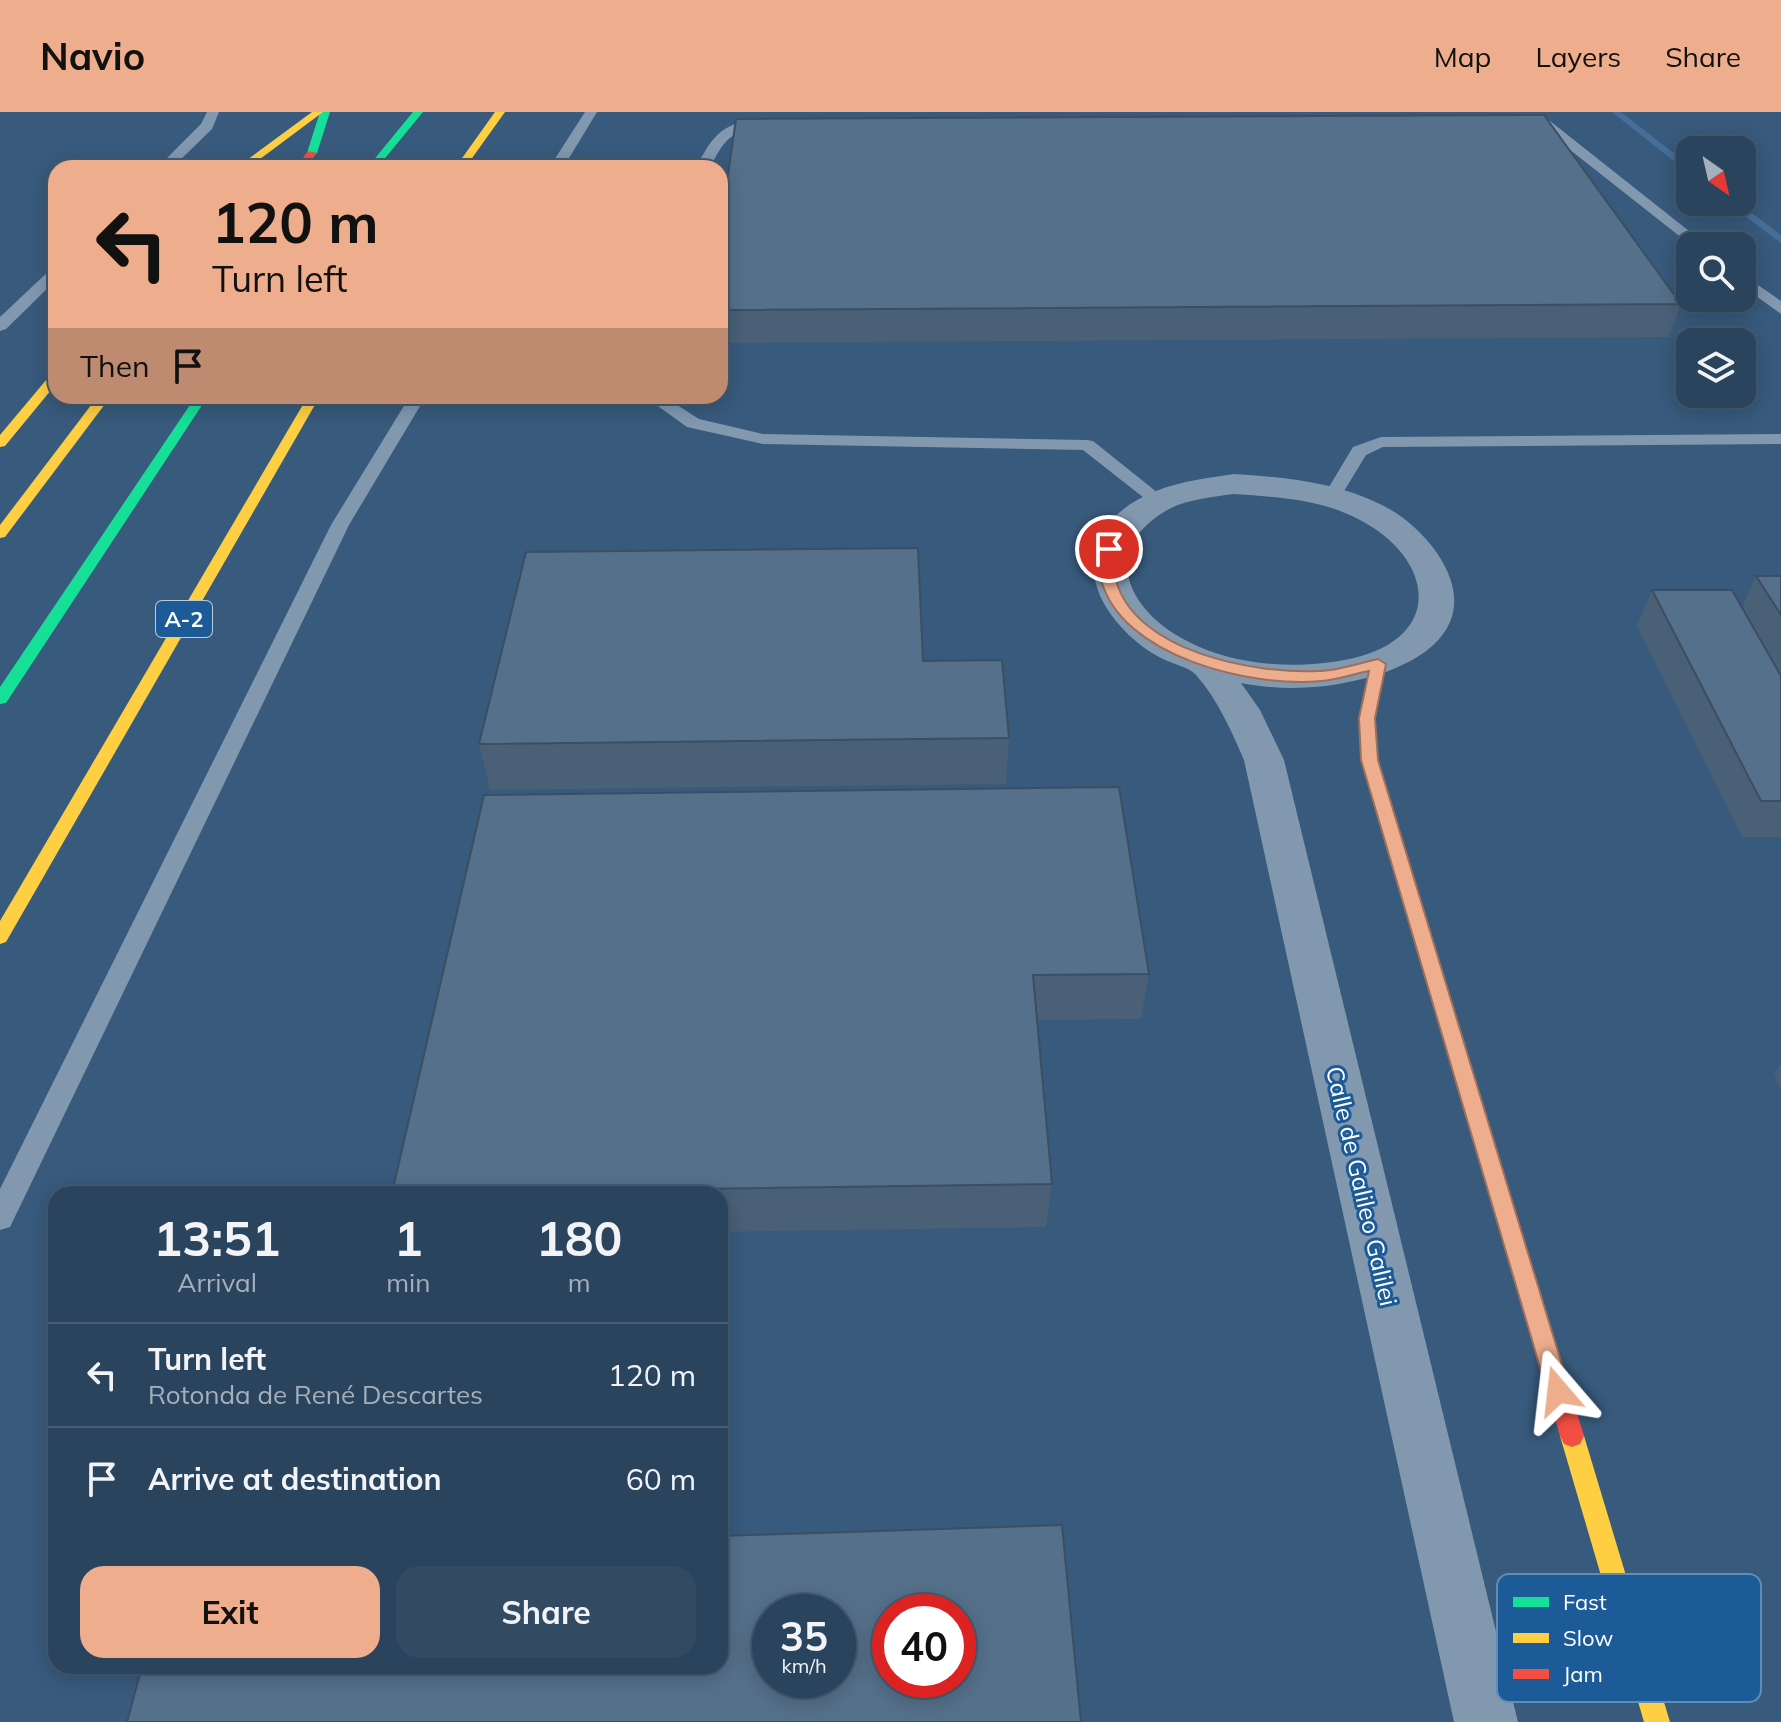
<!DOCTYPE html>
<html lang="en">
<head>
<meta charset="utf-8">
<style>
	body { margin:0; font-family:Mulish,sans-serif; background:#324b63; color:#f1f3f6; height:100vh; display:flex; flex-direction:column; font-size:30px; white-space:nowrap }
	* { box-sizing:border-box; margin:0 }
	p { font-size:26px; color:#a5b0bc }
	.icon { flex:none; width:44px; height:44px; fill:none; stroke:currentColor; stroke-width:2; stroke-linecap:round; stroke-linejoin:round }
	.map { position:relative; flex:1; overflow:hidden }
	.side { position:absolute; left:48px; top:1074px; width:680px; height:488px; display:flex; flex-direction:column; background:#2a445d; border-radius:24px; box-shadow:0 4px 20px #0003,0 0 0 2px #465c72 }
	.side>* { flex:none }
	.guide { position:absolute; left:48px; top:48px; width:680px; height:244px; border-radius:24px; box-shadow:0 4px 20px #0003,0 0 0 2px #465c72; background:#eead8d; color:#111; overflow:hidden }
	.needle { width:52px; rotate:146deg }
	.controls { position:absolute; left:1676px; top:24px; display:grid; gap:16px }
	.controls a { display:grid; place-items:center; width:80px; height:80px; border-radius:16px; background:#2a445d; box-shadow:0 4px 20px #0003,0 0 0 2px #465c72; font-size:40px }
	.speed { position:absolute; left:752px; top:1482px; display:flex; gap:16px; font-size:40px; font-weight:700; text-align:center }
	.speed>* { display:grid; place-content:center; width:104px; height:104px; border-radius:50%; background:#2a445d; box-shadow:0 4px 20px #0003,0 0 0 2px #465c72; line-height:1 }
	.speed small { font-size:20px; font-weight:400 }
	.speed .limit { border:12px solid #d22; background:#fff; color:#111 }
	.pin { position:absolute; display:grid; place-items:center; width:68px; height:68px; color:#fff; margin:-34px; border:4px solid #fff; border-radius:50%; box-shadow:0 2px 8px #0007 }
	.me { position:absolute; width:88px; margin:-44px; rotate:343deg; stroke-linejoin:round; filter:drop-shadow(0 0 6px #0008) }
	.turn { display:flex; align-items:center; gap:28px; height:168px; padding:0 32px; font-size:36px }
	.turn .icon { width:104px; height:104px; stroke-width:2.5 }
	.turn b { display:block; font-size:56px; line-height:68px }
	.then { display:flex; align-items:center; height:76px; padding:0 32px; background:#0003; gap:16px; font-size:30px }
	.eta { display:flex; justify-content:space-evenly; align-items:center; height:136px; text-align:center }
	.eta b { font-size:48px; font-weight:700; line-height:56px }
	.action { display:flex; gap:16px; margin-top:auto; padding:16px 32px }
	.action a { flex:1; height:92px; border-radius:24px; background:#eead8d; color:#111; font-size:32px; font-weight:700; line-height:92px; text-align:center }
	.action a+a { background:#324b63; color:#f1f3f6 }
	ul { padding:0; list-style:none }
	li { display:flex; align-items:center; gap:24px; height:104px; padding:0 32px; border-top:2px solid #465c72 }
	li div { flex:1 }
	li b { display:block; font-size:30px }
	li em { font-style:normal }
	header { display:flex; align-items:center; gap:48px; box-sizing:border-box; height:112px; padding:0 40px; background:#eead8d; color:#111 }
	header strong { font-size:38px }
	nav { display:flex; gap:44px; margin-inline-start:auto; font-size:28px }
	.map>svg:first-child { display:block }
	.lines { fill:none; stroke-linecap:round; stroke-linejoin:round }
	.stream { fill:#456f99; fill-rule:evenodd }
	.lane { fill:#8298af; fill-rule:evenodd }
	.street { fill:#8298af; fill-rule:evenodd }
	.fast { fill:#16e098; fill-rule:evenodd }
	.slow { fill:#ffcf43; fill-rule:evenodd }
	.jam { fill:#f24e42; fill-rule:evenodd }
	.wall { fill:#496077 }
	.building { fill:#55708a; stroke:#3c4e61; stroke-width:2; fill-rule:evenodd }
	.route { fill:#eead8d; stroke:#9b705c; stroke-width:2 }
	.labels { text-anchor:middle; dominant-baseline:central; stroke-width:6; stroke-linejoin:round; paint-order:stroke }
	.shield { fill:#1c5b98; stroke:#bbcee0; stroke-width:2 }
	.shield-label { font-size:22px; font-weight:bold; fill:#fff }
	.street-label { font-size:24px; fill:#fff; stroke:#1c5b98 }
	.key { fill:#1c5b98; stroke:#608cb7; stroke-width:2 }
	.key-label { font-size:22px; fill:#fff }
</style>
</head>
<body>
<header>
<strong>Navio</strong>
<nav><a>Map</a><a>Layers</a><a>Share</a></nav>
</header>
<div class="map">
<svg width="1781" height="1610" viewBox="0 0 1781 1610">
	<rect width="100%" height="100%" fill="#385a7c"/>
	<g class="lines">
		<g class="stream">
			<polygon points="1612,0 1621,0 1690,54 1690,62"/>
			<polygon points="1726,90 1737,90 1781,123 1781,131"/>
		</g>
		<g class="lane">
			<polygon points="207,0 219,0 212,17 172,56 157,56 201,12"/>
			<polygon points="585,0 597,0 563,56 549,56"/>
			<polygon points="1530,5 1550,9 1708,134 1692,134 1541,15 1525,12 1523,9"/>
			<path d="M765 6 772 10 770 13C733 20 727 21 710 56H696C714 20 725 10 765 6Z"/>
			<polygon points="56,155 56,168 6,217 0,219 0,205 51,157"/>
			<polygon points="1742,162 1781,189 1781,202 1742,174"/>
			<polygon points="410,284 426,284 349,413 10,1115 0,1118 0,1077 331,413"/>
			<polygon points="644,284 663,284 699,307 763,322 1087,328 1093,329 1168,389 1159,394 1153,393 1083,338 763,332 687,315"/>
			<polygon points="1781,322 1781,332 1383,335 1366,343 1338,389 1326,389 1323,385 1353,335 1381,325"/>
		</g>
		<path class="street" d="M1234 362C1284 365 1337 370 1382 393 1404 404 1423 421 1437 441 1484 511 1427 551 1362 567 1323 577 1281 579 1241 571L1260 598 1284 648 1518 1610H1454L1244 648C1231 618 1218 588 1196 563 1189 555 1173 552 1163 547 1149 540 1135 530 1124 518 1072 465 1089 405 1156 379 1181 369 1208 366 1234 362ZM1234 382C1277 385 1320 387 1358 407 1432 444 1447 523 1354 546 1301 558 1236 555 1187 529 1127 498 1098 437 1169 397 1189 387 1212 385 1234 382Z"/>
		<g class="fast">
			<polygon points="320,0 330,0 317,41 312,44 307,41"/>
			<polygon points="413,0 423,0 377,56 367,56"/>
			<polygon points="196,284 208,284 6,591 0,592 0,575"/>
		</g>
		<g class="slow">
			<polygon points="312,0 323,0 248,56 236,56"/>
			<polygon points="495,0 505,0 465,56 455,56"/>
			<polygon points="56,260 56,272 5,334 0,335 0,323 52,261"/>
			<polygon points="98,284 111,284 5,425 0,426 0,413"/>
			<polygon points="308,284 320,284 6,830 0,832 0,809"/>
			<polygon points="1378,547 1386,552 1375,606 1378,648 1481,988 1478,994 1471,996 1464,994 1461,988 1362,648 1359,606 1370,552"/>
			<polygon points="1572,1313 1580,1316 1584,1324 1670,1610 1644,1610 1560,1324 1564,1316"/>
		</g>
		<g class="jam">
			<polygon points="308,39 317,41 305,56 295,56"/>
			<polygon points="1471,980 1478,982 1481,988 1584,1324 1580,1332 1572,1335 1564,1332 1560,1324 1461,988 1464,982"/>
		</g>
	</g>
	<g class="wall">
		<polygon points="720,118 1681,192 1669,225 720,231"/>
		<polygon points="1756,464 1781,464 1781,725 1742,725 1637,514 1652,478 1742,495"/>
		<polygon points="923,549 1009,626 1006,672 490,678 479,632"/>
		<polygon points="484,683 1149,862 1141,907 1037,908 1052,1072 1046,1115 720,1120 720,1082 392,1082"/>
		<polygon points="1781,952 1781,977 1774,962"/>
	</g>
	<g class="building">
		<polygon points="1544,3 1681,192 720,198 720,118 736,7"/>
		<polygon points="918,436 923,549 1002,548 1009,626 479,632 526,440"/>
		<polygon points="1756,464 1781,464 1781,503"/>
		<polygon points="1652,478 1732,478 1781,564 1781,689 1761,689"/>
		<polygon points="1119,675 1149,862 1033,863 1052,1072 392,1081 484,683"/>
		<path d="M1062 1413 1081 1610H127L142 1554H720V1424ZM770 1500H838V1568H770ZM890 1500H958V1568H890Z"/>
	</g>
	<path class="route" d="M1109 432 1116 437C1116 446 1113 459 1116 468 1135 540 1255 562 1318 559 1338 559 1359 551 1378 547L1386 552 1375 606 1378 648 1570 1279 1566 1287 1558 1290 1550 1287 1547 1279 1361 648 1359 606 1369 559C1353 562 1337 568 1321 569 1253 576 1120 545 1101 467 1099 459 1101 446 1102 437Z"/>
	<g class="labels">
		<rect class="shield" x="156" y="489" width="56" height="36" rx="6"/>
		<g class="shield-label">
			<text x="184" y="507">A-2</text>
		</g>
		<g class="street-label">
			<text transform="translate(1362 1074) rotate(77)">Calle de Galileo Galilei</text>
		</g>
	</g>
	<rect x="1497" y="1462" width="264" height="128" rx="12" class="key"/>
	<rect x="1513" y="1485" width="36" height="10" fill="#16e098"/>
	<rect x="1513" y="1521" width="36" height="10" fill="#ffcf43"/>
	<rect x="1513" y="1557" width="36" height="10" fill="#f24e42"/>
	<g class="key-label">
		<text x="1563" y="1498">Fast</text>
		<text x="1563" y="1534">Slow</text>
		<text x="1563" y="1570">Jam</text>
	</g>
</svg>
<div class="controls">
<a><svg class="needle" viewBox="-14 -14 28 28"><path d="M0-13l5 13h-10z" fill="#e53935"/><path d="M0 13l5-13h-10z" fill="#a5b0bc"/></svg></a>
<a><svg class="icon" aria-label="search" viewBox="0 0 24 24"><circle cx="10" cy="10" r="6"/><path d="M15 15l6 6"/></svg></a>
<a><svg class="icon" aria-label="layers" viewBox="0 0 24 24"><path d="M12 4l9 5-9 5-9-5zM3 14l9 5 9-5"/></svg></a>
</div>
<div class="speed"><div>35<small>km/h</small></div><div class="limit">40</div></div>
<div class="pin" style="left:1109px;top:437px;background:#d93025"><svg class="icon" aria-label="arrive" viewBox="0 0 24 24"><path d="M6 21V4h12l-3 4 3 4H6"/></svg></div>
<svg class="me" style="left:1558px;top:1279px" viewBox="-20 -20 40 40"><path d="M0-17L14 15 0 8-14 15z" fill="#eead8d" stroke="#fff" stroke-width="4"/></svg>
<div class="guide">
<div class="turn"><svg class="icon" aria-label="left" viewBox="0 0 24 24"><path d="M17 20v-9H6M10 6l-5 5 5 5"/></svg><div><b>120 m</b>Turn left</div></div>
<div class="then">Then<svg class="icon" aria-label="arrive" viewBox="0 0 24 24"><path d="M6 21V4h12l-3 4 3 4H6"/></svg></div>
</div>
<section class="side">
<div class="eta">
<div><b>13:51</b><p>Arrival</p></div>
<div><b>1</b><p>min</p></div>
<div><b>180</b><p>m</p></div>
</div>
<ul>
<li><svg class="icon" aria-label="left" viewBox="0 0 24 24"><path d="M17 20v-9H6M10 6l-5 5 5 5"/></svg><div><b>Turn left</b><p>Rotonda de René Descartes</p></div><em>120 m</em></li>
<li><svg class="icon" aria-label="arrive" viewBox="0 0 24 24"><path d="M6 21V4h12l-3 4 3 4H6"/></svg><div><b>Arrive at destination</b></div><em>60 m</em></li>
</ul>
<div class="action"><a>Exit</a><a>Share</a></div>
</section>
</div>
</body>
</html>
